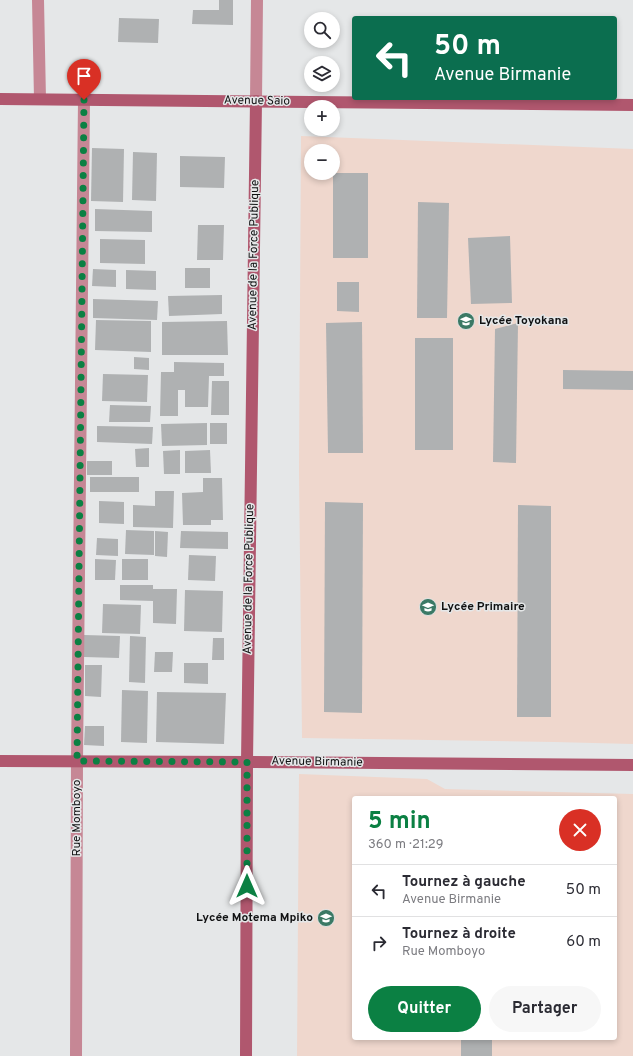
<!DOCTYPE html>
<html lang="fr">
<head>
<meta charset="utf-8">
<style>
	body { margin:0; font-family:Overpass,sans-serif; background:#f7f7f7; color:#2b2b33; height:100vh; display:flex; flex-direction:column; font-size:15px; white-space:nowrap }
	* { box-sizing:border-box; margin:0 }
	p { font-size:13px; color:#7c7c81 }
	.icon { flex:none; width:22px; height:22px; fill:none; stroke:currentColor; stroke-width:2; stroke-linecap:round; stroke-linejoin:round }
	.map { position:relative; flex:1; overflow:hidden }
	.sheet { position:absolute; left:352px; top:796px; width:265px; height:244px; display:flex; flex-direction:column; background:#fff; border-radius:4px; box-shadow:0 2px 6px #0003 }
	.sheet>* { flex:none }
	.banner { position:absolute; left:352px; top:16px; width:265px; height:84px; border-radius:4px; box-shadow:0 2px 6px #0003; background:#0b6e4f; color:#fff; overflow:hidden }
	.controls { position:absolute; left:304px; top:12px; display:grid; gap:8px }
	.controls a { display:grid; place-items:center; width:36px; height:36px; border-radius:50%; background:#fff; box-shadow:0 2px 6px #0003; font-size:20px }
	.pin { position:absolute; display:grid; place-items:center; width:34px; height:34px; color:#fff; margin:-41px -17px; border-radius:50% 50% 50% 0; rotate:-45deg; box-shadow:0 0 4px #0007 }
	.pin .icon { rotate:45deg }
	.me { position:absolute; width:44px; margin:-22px; rotate:0deg; stroke-linejoin:round; filter:drop-shadow(0 0 3px #0008) }
	.turn { display:flex; align-items:center; gap:14px; height:84px; padding:0 16px; font-size:18px }
	.turn .icon { width:52px; height:52px; stroke-width:2.5 }
	.turn b { display:block; font-size:28px; line-height:34px }
	.round { display:grid; place-items:center; flex:none; width:42px; height:42px; border-radius:21px; background:#f7f7f7 }
	.headline { display:flex; align-items:center; justify-content:space-between; height:68px; padding:0 16px }
	h1 { font-size:24px; font-weight:700; line-height:30px; color:#0b8043 }
	.primary-button { display:flex; gap:8px; margin-top:auto; padding:8px 16px }
	.primary-button a { flex:1; height:46px; border-radius:24px; background:#0b8043; color:#fff; font-size:16px; font-weight:700; line-height:46px; text-align:center }
	.primary-button a+a { background:#f7f7f7; color:#2b2b33 }
	ul { padding:0; list-style:none }
	li { display:flex; align-items:center; gap:12px; height:52px; padding:0 16px; border-top:1px solid #e1e1e2 }
	li div { flex:1 }
	li b { display:block; font-size:15px }
	li em { font-style:normal }
	.map>svg:first-child { display:block }
	.education { fill:#efd7cd; fill-rule:evenodd }
	.building { fill:#afb1b2 }
	.lines { fill:none; stroke-linecap:round; stroke-linejoin:round }
	.street { stroke:#c68795; stroke-width:12 }
	.secondary { stroke:#b0576e; stroke-width:12 }
	.route { stroke:#0b8043; stroke-width:7; stroke-dasharray:0 12.6 }
	.labels { text-anchor:middle; dominant-baseline:central; stroke-width:3; stroke-linejoin:round; paint-order:stroke }
	.street-label { font-size:12px; fill:#101112; stroke:#e5e7e8 }
	.poi-label { font-size:12px; font-weight:bold; fill:#101112; stroke:#e5e7e8; text-anchor:start }
</style>
</head>
<body>
<div class="map">
<svg width="633" height="1056" viewBox="0 0 633 1056">
	<rect width="100%" height="100%" fill="#e5e7e8"/>
	<g class="education">
		<path d="M301 136 633 149V744L554 742 302 738 299 470ZM311 151H333V173H311Z"/>
		<path d="M299 774 427 779 445 789 633 794V1056H297ZM354 798H615V1038H354Z"/>
	</g>
	<g class="building">
		<polygon points="219,0 233,0 233,25 192,24 193,10 219,10"/>
		<polygon points="119,18 159,19 158,43 118,42"/>
		<polygon points="92,148 124,149 123,202 91,201"/>
		<polygon points="133,152 157,153 156,201 132,200"/>
		<polygon points="180,156 225,157 224,188 180,187"/>
		<rect x="333" y="173" width="35" height="85"/>
		<polygon points="418,202 449,203 447,318 417,318"/>
		<polygon points="95,209 152,211 152,232 95,231"/>
		<polygon points="198,225 224,225 223,260 197,260"/>
		<polygon points="510,236 512,303 471,304 468,238"/>
		<polygon points="100,239 145,240 145,264 100,263"/>
		<rect x="185" y="268" width="25" height="20"/>
		<polygon points="93,269 116,270 116,287 92,286"/>
		<polygon points="126,270 156,271 156,290 126,289"/>
		<polygon points="337,282 359,282 359,312 337,311"/>
		<polygon points="222,295 222,314 169,316 168,296"/>
		<polygon points="93,299 158,301 157,320 93,318"/>
		<polygon points="96,320 151,321 151,352 95,350"/>
		<polygon points="227,321 228,355 162,355 162,322"/>
		<polygon points="362,322 363,453 328,453 326,323"/>
		<polygon points="518,323 516,463 493,462 495,329"/>
		<rect x="415" y="338" width="38" height="112"/>
		<polygon points="134,357 149,358 149,370 134,369"/>
		<polygon points="174,362 224,363 224,376 209,376 208,407 185,407 185,390 178,390 178,416 160,416 161,372 174,372"/>
		<polygon points="563,370 633,371 633,390 563,389"/>
		<polygon points="103,374 148,375 147,402 102,401"/>
		<polygon points="212,381 229,381 229,415 211,415"/>
		<polygon points="110,405 151,406 150,422 109,422"/>
		<polygon points="207,423 207,445 162,446 161,424"/>
		<rect x="210" y="423" width="17" height="21"/>
		<polygon points="97,426 153,427 152,444 97,442"/>
		<polygon points="149,448 149,467 136,467 135,449"/>
		<polygon points="180,450 180,474 164,474 163,451"/>
		<polygon points="210,450 211,473 185,473 185,451"/>
		<rect x="87" y="461" width="25" height="14"/>
		<rect x="90" y="477" width="49" height="15"/>
		<polygon points="203,478 222,478 223,520 211,520 211,525 183,525 182,493 203,492"/>
		<polygon points="155,491 174,491 173,528 133,527 133,505 155,506"/>
		<polygon points="99,501 124,502 124,524 99,523"/>
		<polygon points="325,502 363,503 362,713 324,712"/>
		<polygon points="518,505 551,506 551,717 517,717"/>
		<polygon points="126,530 154,531 154,555 125,554"/>
		<polygon points="155,531 168,532 167,557 155,556"/>
		<polygon points="181,531 228,532 228,549 180,548"/>
		<polygon points="97,538 118,539 118,556 96,555"/>
		<polygon points="189,555 216,556 215,581 188,580"/>
		<polygon points="95,559 116,560 115,580 95,580"/>
		<rect x="122" y="559" width="26" height="21"/>
		<polygon points="120,585 153,585 153,601 120,600"/>
		<polygon points="153,589 177,589 176,624 153,623"/>
		<polygon points="185,590 223,591 222,632 184,631"/>
		<polygon points="103,604 141,605 140,634 102,633"/>
		<polygon points="84,635 120,636 119,658 84,657"/>
		<polygon points="130,636 146,637 145,683 129,682"/>
		<polygon points="213,638 224,638 224,660 212,660"/>
		<polygon points="155,652 173,652 172,672 154,672"/>
		<polygon points="184,663 208,663 208,684 184,683"/>
		<polygon points="85,665 102,665 101,697 85,696"/>
		<polygon points="122,690 148,691 147,743 121,742"/>
		<polygon points="157,692 226,693 224,744 156,742"/>
		<polygon points="85,726 104,726 104,746 84,745"/>
		<rect x="461" y="1038" width="31" height="18"/>
	</g>
	<g class="lines">
		<g class="street">
			<polyline points="38,0 40,99"/>
			<polyline points="256,101 257,0"/>
			<polyline points="76,1056 77,761 84,100"/>
		</g>
		<g class="secondary">
			<polyline points="0,99 633,105"/>
			<polyline points="0,761 247,762 633,765"/>
			<polyline points="246,1056 247,762 256,101"/>
		</g>
	</g>
	<g class="lines">
		<polyline class="route" points="84,100 77,761 247,762 247,886"/>
	</g>
	<defs>
		<g id="school-disc" transform="scale(0.9)"><circle r="9.5" fill="#3b7965" stroke="#e5e7e8"/><path d="M0-5L7-2L0 1L-7-2ZM-4 1L0 2.5L4 1V4Q0 6-4 4Z" fill="#fff"/></g>
	</defs>
	<g fill-rule="evenodd">
		<use href="#school-disc" x="466" y="321"/>
		<use href="#school-disc" x="428" y="607"/>
		<use href="#school-disc" x="326" y="918"/>
	</g>
	<g class="labels">
		<g class="street-label">
			<text transform="translate(257 101) rotate(1)">Avenue Saio</text>
			<text transform="translate(254 255) rotate(-89)">Avenue de la Force Publique</text>
			<text transform="translate(249 579) rotate(-89)">Avenue de la Force Publique</text>
			<text transform="translate(317 762) rotate(1)">Avenue Birmanie</text>
			<text transform="translate(77 818) rotate(-90)">Rue Momboyo</text>
		</g>
		<g class="poi-label">
			<text x="479" y="321">Lycée Toyokana</text>
			<text x="441" y="607">Lycée Primaire</text>
			<text x="313" y="918" text-anchor="end">Lycée Motema Mpiko</text>
		</g>
	</g>
</svg>
<div class="controls">
<a><svg class="icon" aria-label="search" viewBox="0 0 24 24"><circle cx="10" cy="10" r="6"/><path d="M15 15l6 6"/></svg></a>
<a><svg class="icon" aria-label="layers" viewBox="0 0 24 24"><path d="M12 4l9 5-9 5-9-5zM3 14l9 5 9-5"/></svg></a>
<a>+</a>
<a>−</a>
</div>
<div class="pin" style="left:84px;top:100px;background:#d93025"><svg class="icon" aria-label="arrive" viewBox="0 0 24 24"><path d="M6 21V4h12l-3 4 3 4H6"/></svg></div>
<svg class="me" style="left:247px;top:886px" viewBox="-20 -20 40 40"><path d="M0-17L14 15 0 8-14 15z" fill="#0b8043" stroke="#fff" stroke-width="4"/></svg>
<div class="banner">
<div class="turn"><svg class="icon" aria-label="left" viewBox="0 0 24 24"><path d="M17 20v-9H6M10 6l-5 5 5 5"/></svg><div><b>50 m</b>Avenue Birmanie</div></div>
</div>
<section class="sheet">
<div class="headline"><div><h1>5 min</h1><p>360 m · 21:29</p></div><a class="round" style="background:#d93025;color:#fff"><svg class="icon" aria-label="close" viewBox="0 0 24 24"><path d="M6 6l12 12M18 6L6 18"/></svg></a></div>
<ul>
<li><svg class="icon" aria-label="left" viewBox="0 0 24 24"><path d="M17 20v-9H6M10 6l-5 5 5 5"/></svg><div><b>Tournez à gauche</b><p>Avenue Birmanie</p></div><em>50 m</em></li>
<li><svg class="icon" aria-label="right" viewBox="0 0 24 24"><path d="M7 20v-9h11M14 6l5 5-5 5"/></svg><div><b>Tournez à droite</b><p>Rue Momboyo</p></div><em>60 m</em></li>
</ul>
<div class="primary-button"><a>Quitter</a><a>Partager</a></div>
</section>
</div>
</body>
</html>
